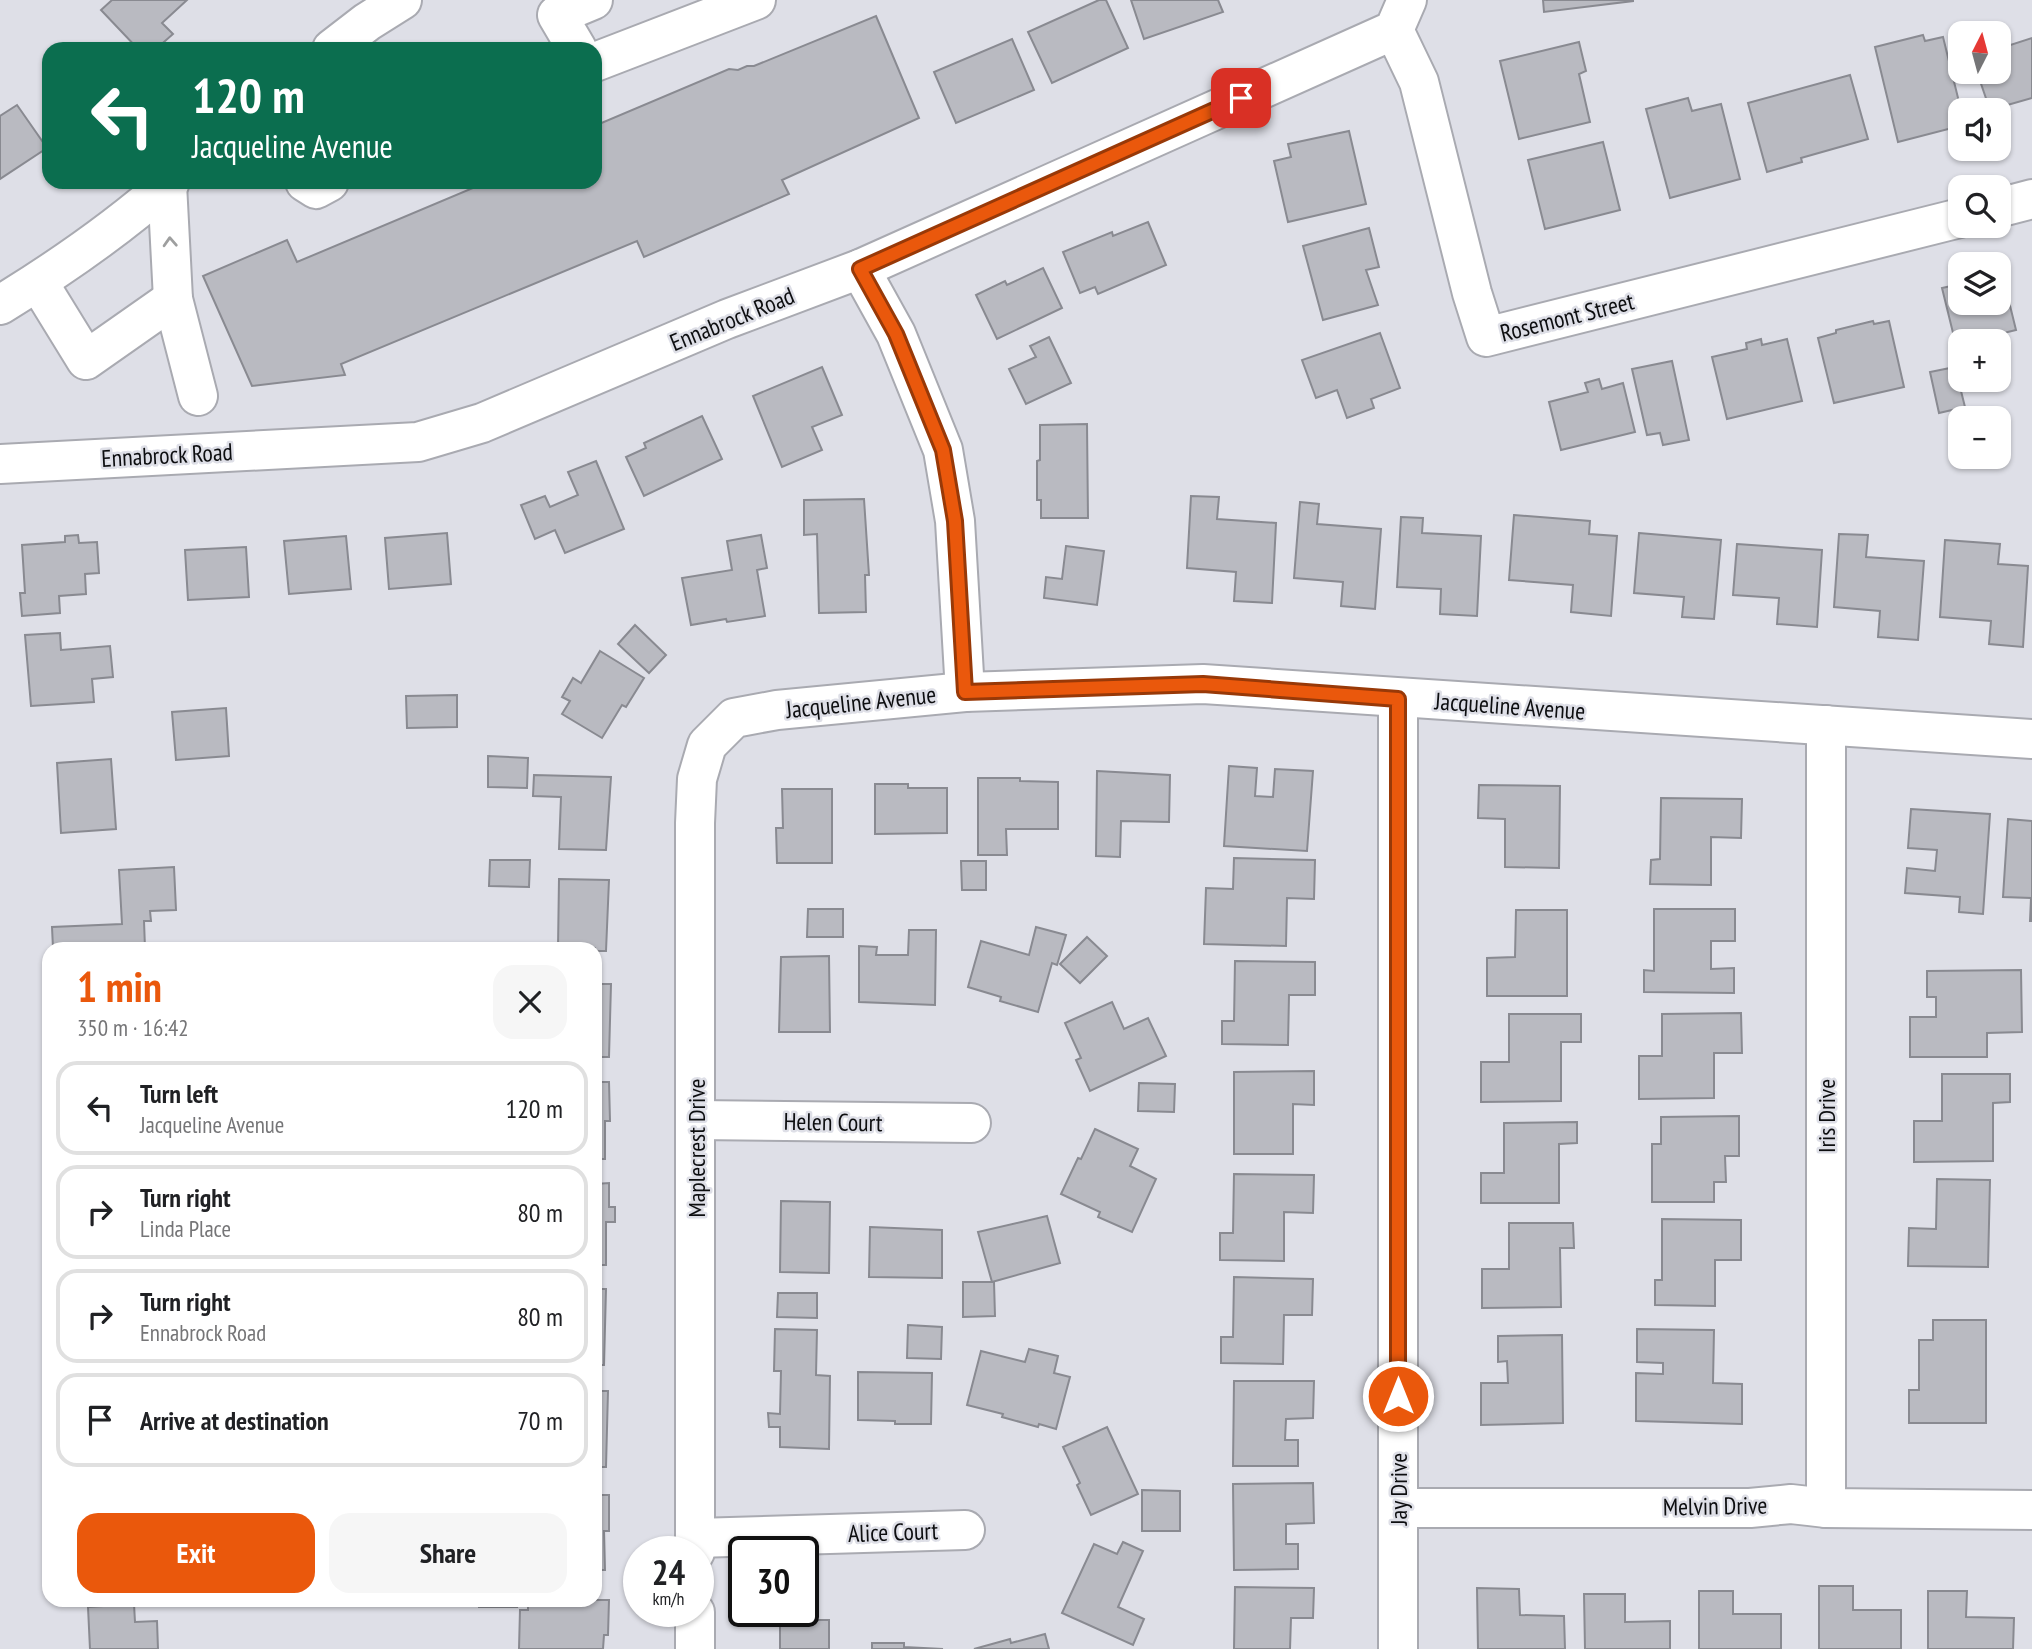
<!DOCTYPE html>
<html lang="en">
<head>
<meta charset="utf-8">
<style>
	body { margin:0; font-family:"PT Sans Narrow",sans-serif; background:#f6f6f6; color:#202124; height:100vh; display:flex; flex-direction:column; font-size:26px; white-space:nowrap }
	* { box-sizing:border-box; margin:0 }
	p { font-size:23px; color:#757577 }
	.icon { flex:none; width:38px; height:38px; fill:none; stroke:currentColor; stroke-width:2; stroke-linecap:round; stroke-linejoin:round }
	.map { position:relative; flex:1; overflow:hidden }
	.sheet { position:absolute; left:42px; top:942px; width:560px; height:665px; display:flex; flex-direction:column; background:#fff; border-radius:21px; box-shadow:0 2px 5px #0004 }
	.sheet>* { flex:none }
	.banner { position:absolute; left:42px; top:42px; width:560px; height:147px; border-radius:21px; box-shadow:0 2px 5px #0004; background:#0b6e4f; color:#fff; overflow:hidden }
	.needle { width:46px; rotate:6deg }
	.fabs { position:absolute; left:1948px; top:21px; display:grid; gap:14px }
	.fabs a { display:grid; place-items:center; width:63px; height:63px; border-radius:14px; background:#fff; box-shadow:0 2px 5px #0004; font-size:35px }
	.speed { position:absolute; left:623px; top:1536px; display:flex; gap:14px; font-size:35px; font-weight:700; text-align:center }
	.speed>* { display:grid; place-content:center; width:91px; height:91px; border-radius:50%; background:#fff; box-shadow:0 2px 5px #0004; line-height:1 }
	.speed small { font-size:18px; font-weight:400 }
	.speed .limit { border:4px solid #111; border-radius:10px; background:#fff; color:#111 }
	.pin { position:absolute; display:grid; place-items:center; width:60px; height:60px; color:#fff; margin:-30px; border-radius:14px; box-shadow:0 4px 10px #0006 }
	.me { position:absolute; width:77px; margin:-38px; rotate:0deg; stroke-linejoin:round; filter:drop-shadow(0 0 5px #0008) }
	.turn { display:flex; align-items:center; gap:24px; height:147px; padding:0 35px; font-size:32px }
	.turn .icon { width:91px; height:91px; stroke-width:2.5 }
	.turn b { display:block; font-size:49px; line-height:60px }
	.round { display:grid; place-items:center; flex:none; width:74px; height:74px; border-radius:21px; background:#f6f6f6 }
	.head { display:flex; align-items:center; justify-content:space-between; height:119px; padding:0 35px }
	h1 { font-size:42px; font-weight:800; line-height:52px; color:#ea580c }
	.button { display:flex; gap:14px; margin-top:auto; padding:14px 35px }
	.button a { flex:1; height:80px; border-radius:21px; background:#ea580c; color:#fff; font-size:28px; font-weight:800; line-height:80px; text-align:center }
	.button a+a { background:#f6f6f6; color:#202124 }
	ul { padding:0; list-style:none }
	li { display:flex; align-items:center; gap:21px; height:94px; margin:0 14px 10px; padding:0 21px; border:4px solid #e0e0e0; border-radius:21px }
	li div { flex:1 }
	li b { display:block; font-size:26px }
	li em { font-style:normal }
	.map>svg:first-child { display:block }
	.building { fill:#b9bac1; stroke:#898a91; stroke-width:2 }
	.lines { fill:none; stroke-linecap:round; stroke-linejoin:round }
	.minor-casing { stroke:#a9aab1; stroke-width:42 }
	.major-casing { stroke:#a9aab1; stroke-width:42 }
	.minor { stroke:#fff; stroke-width:38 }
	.major { stroke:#fff; stroke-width:38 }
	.oneway { stroke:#9e9f9f }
	.route-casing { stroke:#983908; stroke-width:18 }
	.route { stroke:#ea580c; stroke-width:12 }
	.labels { text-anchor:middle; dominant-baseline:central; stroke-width:5; stroke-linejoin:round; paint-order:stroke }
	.street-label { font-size:24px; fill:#0d0e10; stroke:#dedfe7 }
</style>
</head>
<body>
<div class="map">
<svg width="2032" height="1649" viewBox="0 0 2032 1649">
	<rect width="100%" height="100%" fill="#dedfe7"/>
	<g class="building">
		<polygon points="112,0 187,0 162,23 173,34 156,49 138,49 101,10"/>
		<polygon points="1099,0 1106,0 1128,48 1052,83 1028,32"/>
		<polygon points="1131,0 1218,0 1223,12 1144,39"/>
		<polygon points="1543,0 1633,0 1633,1 1544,12"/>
		<polygon points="876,16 919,118 782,180 789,194 644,257 637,241 341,364 345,375 252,386 203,276 287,240 297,262 487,182 595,182 595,133 599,124 729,69 738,70 747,66 754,66"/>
		<polygon points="1923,35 1925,41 1943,37 1961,110 1960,126 1898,142 1875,47"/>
		<polygon points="2032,38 2032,98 1990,110 1977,72 1998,72 1998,49"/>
		<polygon points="1012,39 1034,90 956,123 934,72"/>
		<polygon points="1579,42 1586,71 1579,74 1590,122 1519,139 1500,61"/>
		<polygon points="1850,75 1868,139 1801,158 1802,162 1767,172 1748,103"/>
		<polygon points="1688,98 1692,111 1721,104 1740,179 1670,198 1646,109"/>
		<polygon points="17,105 47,148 0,179 0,116"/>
		<polygon points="1349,131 1366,204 1288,222 1274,161 1291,157 1288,144"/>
		<polygon points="1603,142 1620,210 1545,229 1528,160"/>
		<polygon points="1148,222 1166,265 1098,294 1095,287 1080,293 1063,252 1112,232 1113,236"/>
		<polygon points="1369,228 1379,267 1366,270 1378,305 1323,320 1303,246"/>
		<polygon points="1043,268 1062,308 997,339 976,295 1005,281 1007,285"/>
		<polygon points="2002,273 2016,330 1971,341 1960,341 1960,344 1956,345 1942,288 1960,284 1960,303 1998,303 1998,274"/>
		<polygon points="1873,321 1874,324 1889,321 1904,387 1834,403 1818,338 1836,333 1836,330"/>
		<polygon points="1380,333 1400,388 1371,399 1374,408 1347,418 1337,390 1316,398 1302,360"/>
		<polygon points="1049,337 1071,383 1026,404 1009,369 1036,357 1030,346"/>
		<polygon points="1761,339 1762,345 1787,339 1802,401 1727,419 1712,357 1747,349 1746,343"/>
		<polygon points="1672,361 1689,440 1663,445 1660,433 1647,435 1632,369"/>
		<polygon points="822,367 842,415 812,427 822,450 782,467 753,396"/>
		<polygon points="1955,367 1965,407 1939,413 1930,372"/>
		<polygon points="1599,379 1602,389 1623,383 1635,432 1561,450 1549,402 1588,392 1585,383"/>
		<polygon points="702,416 722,459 644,496 626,457 646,448 644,443"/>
		<polygon points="1087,424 1088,518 1041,518 1041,500 1037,500 1037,461 1040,460 1040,425"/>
		<polygon points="596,461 624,529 565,553 555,530 535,539 521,505 545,496 550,507 578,495 568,472"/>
		<polygon points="1191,496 1219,497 1217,519 1276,523 1272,603 1234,601 1236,572 1187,568"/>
		<polygon points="864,499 869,575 865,575 866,612 819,613 817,534 804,535 804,500"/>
		<polygon points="1300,502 1319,504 1317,524 1381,529 1375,609 1341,606 1343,582 1294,578"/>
		<polygon points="1514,515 1590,521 1589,534 1617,536 1611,616 1571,612 1573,585 1509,580"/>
		<polygon points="1401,517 1423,518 1422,533 1481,536 1477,616 1440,614 1441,589 1397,587"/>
		<polygon points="447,533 451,584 389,589 385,538"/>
		<polygon points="1639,533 1721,540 1714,619 1682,617 1684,597 1634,593"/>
		<polygon points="1839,534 1868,535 1866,557 1924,561 1918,640 1878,637 1880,611 1834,607"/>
		<polygon points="78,535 79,543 97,542 99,573 85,574 86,594 59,596 60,613 22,616 20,593 25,593 22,545 65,542 65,536"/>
		<polygon points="761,535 767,568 757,570 765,616 727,622 726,619 691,625 682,578 732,570 727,541"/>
		<polygon points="346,536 351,589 289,594 284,541"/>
		<polygon points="1945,540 2000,544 1998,564 2028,566 2023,647 1989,644 1991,621 1940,617"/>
		<polygon points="1737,544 1822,550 1817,627 1777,624 1779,598 1733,595"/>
		<polygon points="1066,546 1104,551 1097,605 1044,598 1046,577 1062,579"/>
		<polygon points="246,547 249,597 188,600 185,550"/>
		<polygon points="635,625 666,655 649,673 618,644"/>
		<polygon points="60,633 61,650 110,646 113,677 92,679 94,702 31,706 25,635"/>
		<polygon points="600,651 644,678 626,707 622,705 602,738 562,714 570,701 562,697 573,678 581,683"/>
		<polygon points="457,695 457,727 407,728 406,696"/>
		<polygon points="226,708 229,756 176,760 172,712"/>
		<polygon points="488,756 528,758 527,788 488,787"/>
		<polygon points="111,759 116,829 61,833 57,763"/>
		<polygon points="1229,766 1257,768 1255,796 1273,797 1275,769 1313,771 1307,851 1224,846"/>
		<polygon points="1097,771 1170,775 1169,822 1121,821 1120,857 1096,856"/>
		<polygon points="534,775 611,777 606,850 559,849 561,797 533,796"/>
		<polygon points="978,778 1020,778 1020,781 1058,782 1058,829 1006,829 1007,855 978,855"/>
		<polygon points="875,784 908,784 908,788 947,788 947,833 875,834"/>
		<polygon points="1479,785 1560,786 1559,868 1505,867 1505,819 1478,818"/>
		<polygon points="782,789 832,789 832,863 777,863 776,828 783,828"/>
		<polygon points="1661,798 1742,799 1741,838 1711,837 1711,885 1650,884 1651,860 1660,859"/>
		<polygon points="1911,809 1990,814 1983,914 1959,912 1960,897 1905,893 1907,868 1935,871 1937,850 1908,848"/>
		<polygon points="2008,819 2032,821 2032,921 2030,921 2031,898 2003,897"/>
		<polygon points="1234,858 1315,860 1314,899 1287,898 1286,946 1204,944 1206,888 1233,889"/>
		<polygon points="490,860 530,860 529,887 489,886"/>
		<polygon points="961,861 986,861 986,890 962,890"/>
		<polygon points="174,867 176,910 150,911 151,921 144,921 145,948 53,948 52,927 122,924 119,870"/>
		<polygon points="559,879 609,880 606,951 595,951 595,948 558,948"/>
		<polygon points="808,909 843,909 843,937 807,937"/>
		<polygon points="1654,909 1735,909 1735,941 1711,941 1711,969 1734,968 1734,993 1644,992 1644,970 1654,971"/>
		<polygon points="1516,910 1567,910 1567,996 1487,996 1487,958 1515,957"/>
		<polygon points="1036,927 1066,935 1057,965 1052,963 1038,1012 1000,1001 1001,997 968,987 981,941 1029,955"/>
		<polygon points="909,930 936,930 935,1005 859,1002 859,946 877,947 876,955 908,955"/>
		<polygon points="1087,937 1107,956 1080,983 1060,964"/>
		<polygon points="829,956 830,1032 779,1032 781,957"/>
		<polygon points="1235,961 1315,962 1315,995 1289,995 1288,1045 1222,1044 1222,1021 1234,1021"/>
		<polygon points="2021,970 2022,1032 1987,1033 1987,1057 1910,1057 1910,1017 1936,1017 1936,997 1927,997 1927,971"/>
		<polygon points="595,984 611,984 609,1057 595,1057"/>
		<polygon points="1112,1002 1124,1029 1148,1018 1166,1056 1090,1091 1076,1060 1081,1058 1065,1023"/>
		<polygon points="1741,1013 1742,1053 1714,1053 1714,1098 1639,1099 1639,1056 1662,1056 1662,1014"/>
		<polygon points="1509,1014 1581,1014 1581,1042 1561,1042 1561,1101 1481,1102 1481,1062 1509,1062"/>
		<polygon points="1314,1071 1314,1105 1293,1104 1293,1154 1234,1154 1234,1072"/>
		<polygon points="1942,1074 2010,1074 2010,1102 1993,1103 1993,1161 1914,1162 1914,1121 1942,1121"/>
		<polygon points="595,1082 609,1082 610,1121 605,1121 605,1159 595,1159"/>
		<polygon points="1139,1083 1175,1084 1174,1112 1138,1111"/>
		<polygon points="1739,1116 1739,1156 1725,1156 1726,1182 1714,1182 1714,1202 1652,1202 1652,1144 1661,1144 1661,1117"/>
		<polygon points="1577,1122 1577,1143 1559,1144 1559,1203 1481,1203 1481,1173 1504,1173 1504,1123"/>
		<polygon points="1095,1129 1138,1149 1130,1166 1156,1179 1132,1232 1098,1217 1100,1212 1061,1194 1078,1158 1081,1159"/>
		<polygon points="1234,1174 1314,1175 1313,1213 1284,1212 1284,1261 1220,1260 1220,1233 1233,1233"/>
		<polygon points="1937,1179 1990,1180 1988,1267 1908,1266 1909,1228 1936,1229"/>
		<polygon points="609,1183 609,1207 615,1207 615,1222 606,1222 606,1265 595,1265 595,1184"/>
		<polygon points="781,1201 830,1202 829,1273 780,1272"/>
		<polygon points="1047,1216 1060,1263 992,1282 978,1232"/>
		<polygon points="1662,1219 1741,1220 1741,1260 1715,1260 1715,1306 1655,1305 1655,1280 1662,1280"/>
		<polygon points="1509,1223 1573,1223 1574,1248 1560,1248 1561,1307 1482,1308 1482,1269 1509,1269"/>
		<polygon points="870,1227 942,1230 942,1278 869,1277"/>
		<polygon points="1234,1277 1313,1279 1312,1315 1284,1315 1283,1364 1221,1363 1221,1337 1233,1337"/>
		<polygon points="963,1282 994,1282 995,1316 963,1317"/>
		<polygon points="595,1289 606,1289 604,1365 595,1365"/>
		<polygon points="778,1293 817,1293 817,1318 777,1317"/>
		<polygon points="1933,1320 1986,1320 1986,1423 1909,1423 1909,1390 1919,1390 1919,1340 1933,1340"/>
		<polygon points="908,1325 942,1327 941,1359 907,1358"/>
		<polygon points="775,1329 817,1330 816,1375 830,1376 829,1449 780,1447 780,1427 769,1427 768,1413 780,1414 781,1371 774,1371"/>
		<polygon points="1637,1329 1714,1330 1713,1383 1742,1384 1742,1424 1636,1421 1636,1373 1663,1374 1663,1363 1637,1362"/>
		<polygon points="1562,1335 1563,1423 1481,1425 1481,1383 1508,1383 1507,1361 1498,1362 1498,1336"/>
		<polygon points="1029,1349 1058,1356 1054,1373 1070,1377 1056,1429 1039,1424 1038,1427 1002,1417 1003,1414 967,1405 981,1351 1025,1362"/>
		<polygon points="858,1372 932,1373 931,1424 895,1424 895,1421 858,1420"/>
		<polygon points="1234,1381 1314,1381 1313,1418 1286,1419 1285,1440 1298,1440 1298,1466 1233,1466"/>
		<polygon points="595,1391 608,1391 606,1467 595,1467"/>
		<polygon points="1107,1427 1138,1494 1091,1515 1077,1485 1080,1483 1063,1447"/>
		<polygon points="1313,1483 1314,1523 1286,1524 1286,1544 1298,1544 1298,1569 1234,1570 1233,1484"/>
		<polygon points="1142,1490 1180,1491 1180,1531 1142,1531"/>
		<polygon points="595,1495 609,1495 609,1531 604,1531 605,1570 595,1570"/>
		<polygon points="1123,1542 1143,1551 1118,1607 1144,1619 1133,1645 1062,1613 1094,1544 1117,1554"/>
		<polygon points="1819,1586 1853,1586 1853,1610 1901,1610 1901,1649 1819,1649"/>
		<polygon points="1235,1587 1314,1588 1313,1618 1291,1618 1290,1649 1234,1649"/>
		<polygon points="1477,1588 1519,1589 1520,1615 1564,1616 1565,1649 1478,1649"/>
		<polygon points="1699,1591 1733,1591 1733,1614 1781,1614 1781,1649 1699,1649"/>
		<polygon points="1928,1591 1967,1591 1966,1617 2014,1618 2013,1649 1928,1649"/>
		<polygon points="1584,1594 1625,1594 1625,1622 1670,1621 1670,1649 1585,1649"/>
		<polygon points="479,1600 516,1600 517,1607 479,1607"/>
		<polygon points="528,1600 609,1600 608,1635 604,1635 603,1649 519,1649 520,1610 528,1610"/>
		<polygon points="134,1604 135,1622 157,1621 158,1649 90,1649 88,1607"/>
		<rect x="780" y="1620" width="49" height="29"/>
		<polygon points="1045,1634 1049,1649 974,1649 1010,1639 1011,1643"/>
		<polygon points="872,1643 904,1643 904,1647 943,1649 872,1649"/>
	</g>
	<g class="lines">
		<g class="minor-casing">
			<g id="minor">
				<polyline points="1394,30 1419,82 1472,293 1486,337 1960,218"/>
				<polyline points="577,49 557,15 593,0"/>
				<polyline points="595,62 756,0"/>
				<polyline points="305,182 316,189 329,182"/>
				<polyline points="167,184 173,299 198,396"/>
				<polyline points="1998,208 2032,199"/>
				<polyline points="860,269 896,334 943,450 955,521 965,692"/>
				<polyline points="38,282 86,360 173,299"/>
				<polyline points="0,464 418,442 482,423 727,319 860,269 1394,30 1407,0"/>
				<polyline points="1398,699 1398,1649"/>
				<polyline points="1826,725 1826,1508"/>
				<polyline points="696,1120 971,1123"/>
				<polyline points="1398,1508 1750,1508 1791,1504 1826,1508 2032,1510"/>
				<polyline points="696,1538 965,1530"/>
				<polyline points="695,1552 695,823 697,779 707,745 734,718 777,710 965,692 1203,684 2032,739"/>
				<polyline points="695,1649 695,1612"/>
			</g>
		</g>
		<g class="major-casing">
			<g id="major">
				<polyline points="332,49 367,22 402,0"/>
				<path d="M0 305C59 269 118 228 170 182"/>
			</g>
		</g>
		<use href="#minor" class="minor"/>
		<use href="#major" class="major"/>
	</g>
	<defs><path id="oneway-chevron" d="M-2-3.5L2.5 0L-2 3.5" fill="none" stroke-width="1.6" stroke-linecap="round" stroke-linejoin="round" transform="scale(1.75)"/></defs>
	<use class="oneway" href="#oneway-chevron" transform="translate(170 242) rotate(-93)"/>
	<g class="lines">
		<g class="route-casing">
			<polyline id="route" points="1241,98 860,269 896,334 943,450 955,521 965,692 1203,684 1398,699 1398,1396"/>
		</g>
		<use href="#route" class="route"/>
	</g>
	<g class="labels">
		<g class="street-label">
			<text transform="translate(1567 317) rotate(-14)">Rosemont Street</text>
			<text transform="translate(732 319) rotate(-22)">Ennabrock Road</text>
			<text transform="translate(167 455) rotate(-3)">Ennabrock Road</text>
			<text transform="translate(861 702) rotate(-6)">Jacqueline Avenue</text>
			<text transform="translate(1510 706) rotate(4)">Jacqueline Avenue</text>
			<text transform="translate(1826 1116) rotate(-90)">Iris Drive</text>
			<text transform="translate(833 1122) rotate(1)">Helen Court</text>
			<text transform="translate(696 1148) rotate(-90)">Maplecrest Drive</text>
			<text transform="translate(1398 1489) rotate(-90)">Jay Drive</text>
			<text transform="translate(1715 1506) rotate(-1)">Melvin Drive</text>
			<text transform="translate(893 1532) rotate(-2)">Alice Court</text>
		</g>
	</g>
</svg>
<div class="fabs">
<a><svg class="needle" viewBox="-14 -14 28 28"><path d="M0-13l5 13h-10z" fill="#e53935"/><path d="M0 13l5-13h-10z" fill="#757577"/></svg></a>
<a><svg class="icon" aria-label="sound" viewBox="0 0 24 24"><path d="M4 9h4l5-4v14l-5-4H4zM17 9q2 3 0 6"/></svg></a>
<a><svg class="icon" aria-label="search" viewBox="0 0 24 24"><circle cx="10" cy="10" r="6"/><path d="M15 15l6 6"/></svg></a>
<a><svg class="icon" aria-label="layers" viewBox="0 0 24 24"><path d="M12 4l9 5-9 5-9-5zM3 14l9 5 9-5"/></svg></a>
<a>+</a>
<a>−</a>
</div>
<div class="speed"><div>24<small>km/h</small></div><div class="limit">30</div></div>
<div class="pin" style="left:1241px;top:98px;background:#d93025"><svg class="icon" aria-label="arrive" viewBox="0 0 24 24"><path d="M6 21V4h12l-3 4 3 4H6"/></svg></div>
<svg class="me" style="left:1398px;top:1396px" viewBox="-20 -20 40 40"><circle r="17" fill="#ea580c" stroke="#fff" stroke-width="3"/><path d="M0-11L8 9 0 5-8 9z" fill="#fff"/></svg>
<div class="banner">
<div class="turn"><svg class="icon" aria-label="left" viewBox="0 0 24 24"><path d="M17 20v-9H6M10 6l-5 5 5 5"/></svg><div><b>120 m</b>Jacqueline Avenue</div></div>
</div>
<section class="sheet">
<div class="head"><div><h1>1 min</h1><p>350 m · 16:42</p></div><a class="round"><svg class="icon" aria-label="close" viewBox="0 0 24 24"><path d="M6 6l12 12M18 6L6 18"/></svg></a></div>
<ul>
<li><svg class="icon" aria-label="left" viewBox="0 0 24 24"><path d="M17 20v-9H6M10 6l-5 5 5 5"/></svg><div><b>Turn left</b><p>Jacqueline Avenue</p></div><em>120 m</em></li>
<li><svg class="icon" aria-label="right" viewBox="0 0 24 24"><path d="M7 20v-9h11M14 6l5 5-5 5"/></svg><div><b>Turn right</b><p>Linda Place</p></div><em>80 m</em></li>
<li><svg class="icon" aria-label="right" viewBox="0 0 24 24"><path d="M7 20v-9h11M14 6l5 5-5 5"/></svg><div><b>Turn right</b><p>Ennabrock Road</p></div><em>80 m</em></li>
<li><svg class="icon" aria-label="arrive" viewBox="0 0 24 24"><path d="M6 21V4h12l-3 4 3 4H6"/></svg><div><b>Arrive at destination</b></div><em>70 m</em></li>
</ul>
<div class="button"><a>Exit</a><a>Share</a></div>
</section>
</div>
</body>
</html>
